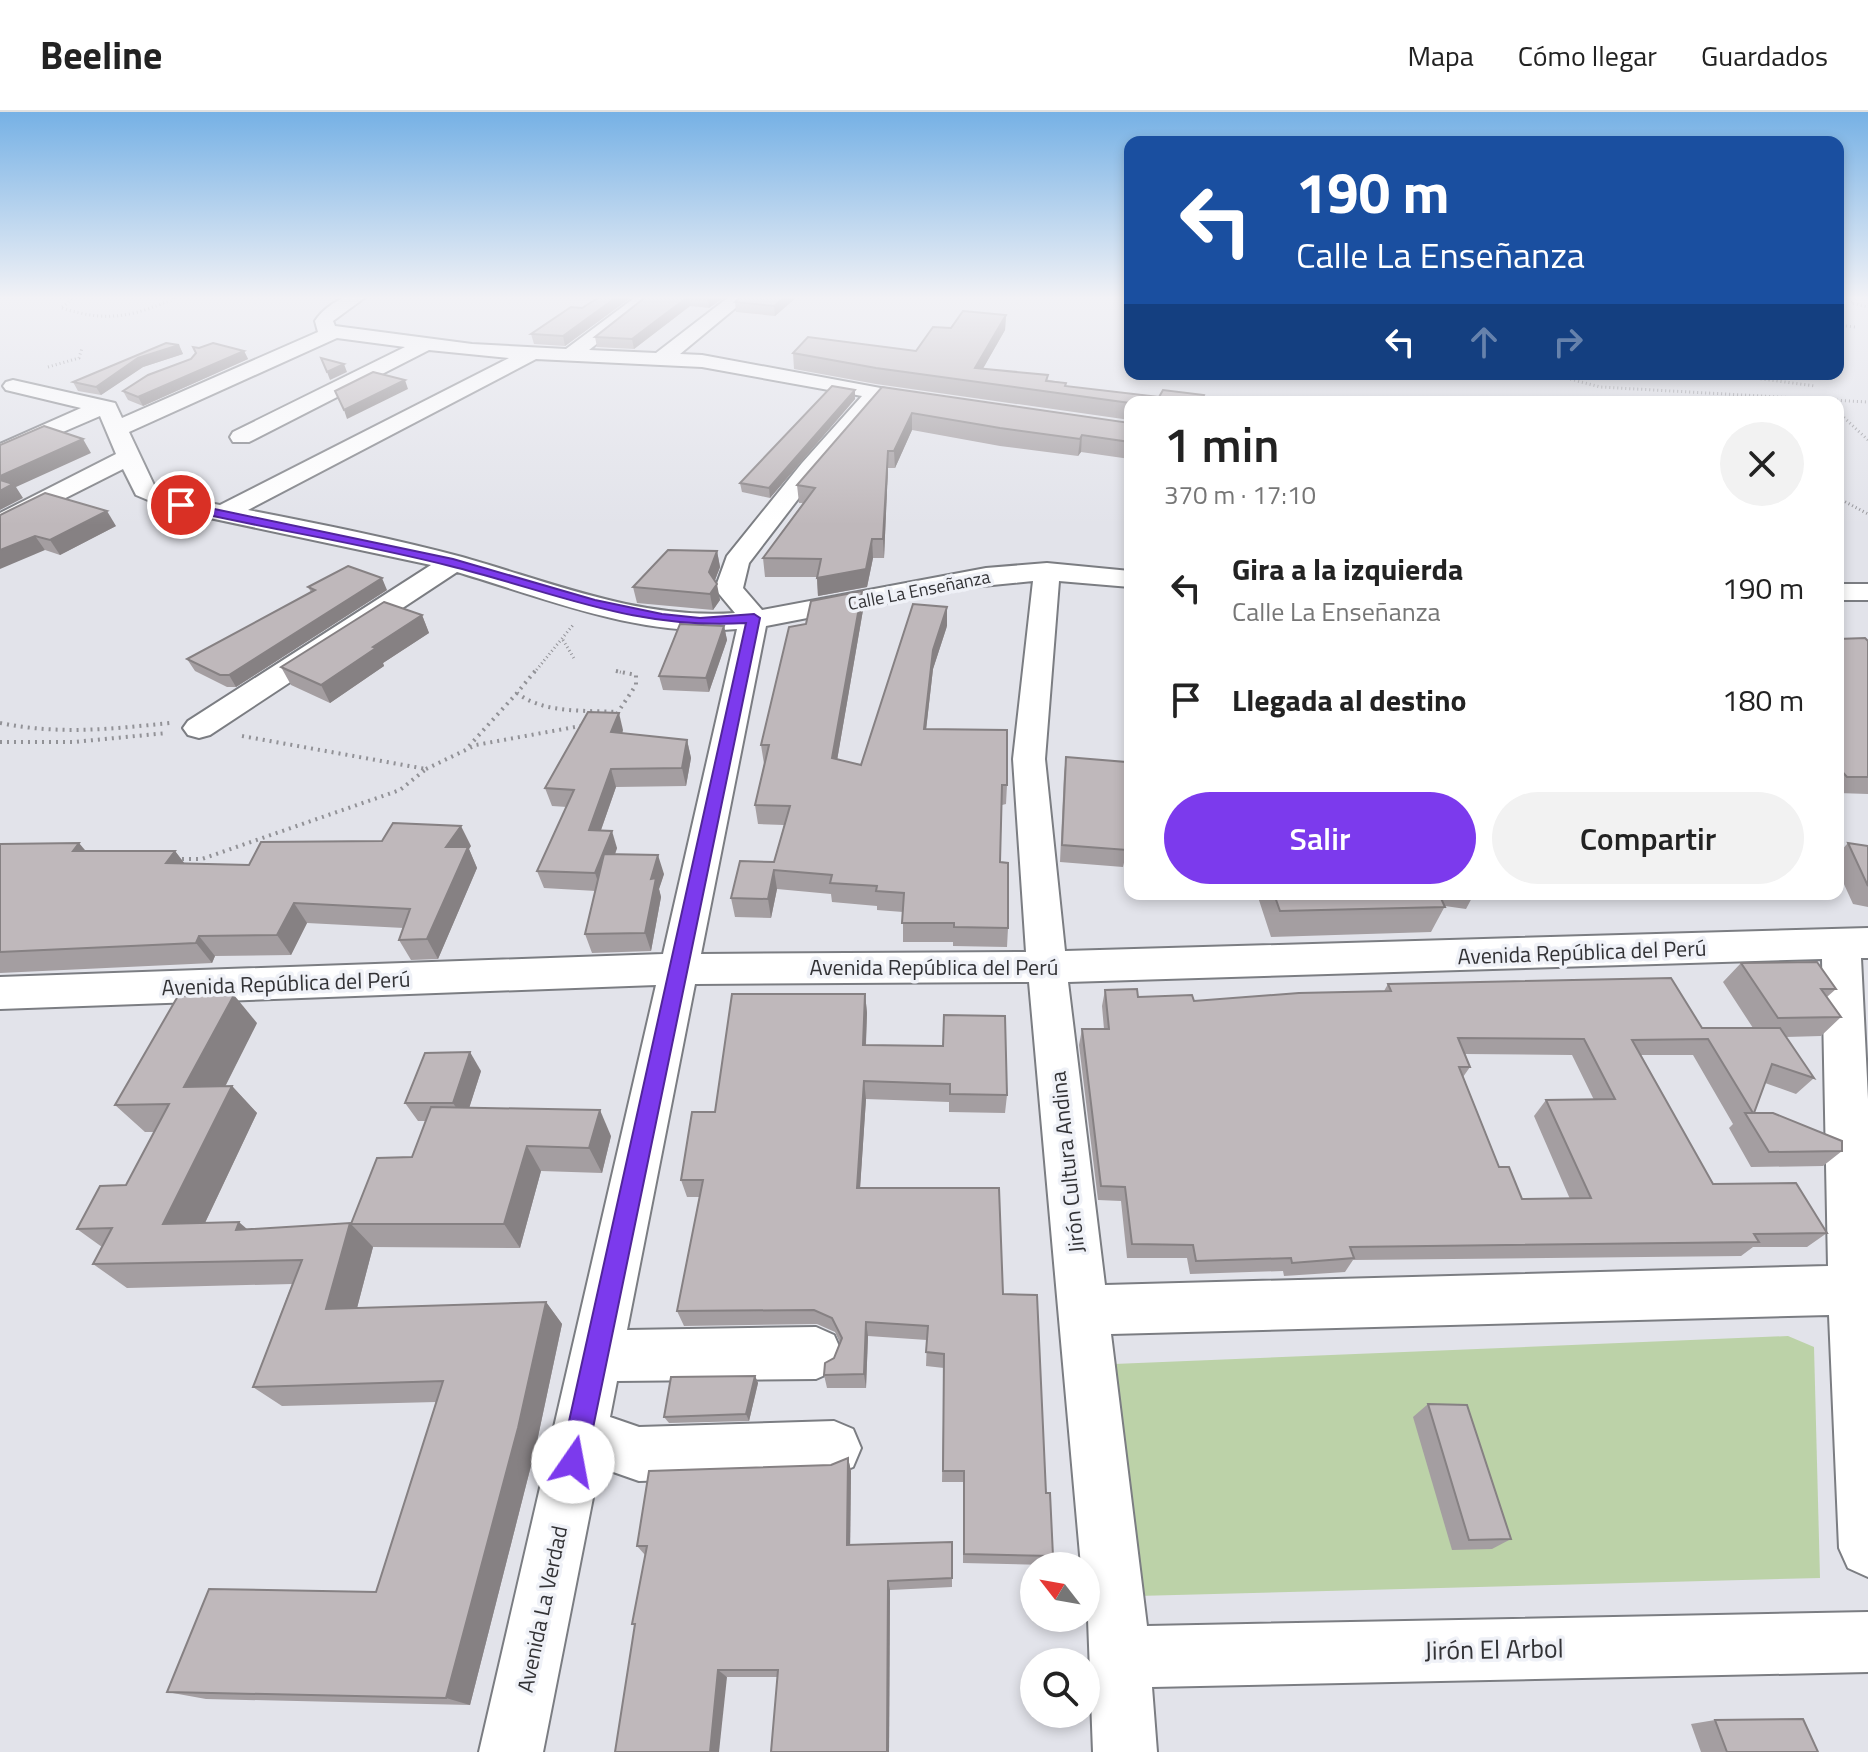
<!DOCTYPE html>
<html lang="es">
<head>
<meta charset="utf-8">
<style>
	body { margin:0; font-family:"Titillium Web",sans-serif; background:#f2f2f2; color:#222; height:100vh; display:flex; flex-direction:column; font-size:30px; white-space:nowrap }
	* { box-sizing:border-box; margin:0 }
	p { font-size:26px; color:#767676 }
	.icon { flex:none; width:44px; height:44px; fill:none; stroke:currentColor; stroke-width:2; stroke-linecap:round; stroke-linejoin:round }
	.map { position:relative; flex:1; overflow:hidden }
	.sheet { position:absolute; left:1124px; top:284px; width:720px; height:504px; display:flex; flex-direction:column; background:#fff; border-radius:16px; box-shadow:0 4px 12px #0003 }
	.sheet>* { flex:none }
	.banner { position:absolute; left:1124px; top:24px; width:720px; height:244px; border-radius:16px; box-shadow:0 4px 12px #0003; background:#1a4fa0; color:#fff; overflow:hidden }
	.needle { width:52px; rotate:301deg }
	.fabs { position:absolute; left:1020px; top:1440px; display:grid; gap:16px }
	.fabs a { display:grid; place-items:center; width:80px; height:80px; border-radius:50%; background:#fff; box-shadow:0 4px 12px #0003; font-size:40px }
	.pin { position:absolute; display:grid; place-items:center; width:68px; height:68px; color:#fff; margin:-34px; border:4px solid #fff; border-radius:50%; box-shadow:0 2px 8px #0007 }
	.me { position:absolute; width:88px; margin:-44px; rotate:12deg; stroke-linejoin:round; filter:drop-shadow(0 0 6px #0008) }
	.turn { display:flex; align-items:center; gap:28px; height:168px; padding:0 40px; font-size:36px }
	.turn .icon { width:104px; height:104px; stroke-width:2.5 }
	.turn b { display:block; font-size:56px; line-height:68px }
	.lanes { display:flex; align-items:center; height:76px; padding:0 40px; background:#0003; justify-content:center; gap:40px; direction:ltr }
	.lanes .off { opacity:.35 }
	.round { display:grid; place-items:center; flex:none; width:84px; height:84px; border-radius:42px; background:#f2f2f2 }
	.headline { display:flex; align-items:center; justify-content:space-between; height:136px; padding:0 40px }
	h1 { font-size:48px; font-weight:600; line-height:60px }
	.button { display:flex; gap:16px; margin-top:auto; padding:16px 40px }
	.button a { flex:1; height:92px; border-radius:48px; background:#7c3aed; color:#fff; font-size:32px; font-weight:600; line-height:92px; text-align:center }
	.button a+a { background:#f2f2f2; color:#222 }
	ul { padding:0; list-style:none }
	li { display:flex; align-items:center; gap:24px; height:112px; padding:0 40px }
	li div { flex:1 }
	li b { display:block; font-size:30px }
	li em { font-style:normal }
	header { display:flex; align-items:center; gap:48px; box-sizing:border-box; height:112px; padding:0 40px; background:#fff; border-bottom:2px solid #e0e0e0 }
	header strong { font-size:38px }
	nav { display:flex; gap:44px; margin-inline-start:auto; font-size:28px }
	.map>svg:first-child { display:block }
	.green { fill:#bcd2a8 }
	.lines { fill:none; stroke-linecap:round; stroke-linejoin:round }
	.minor-casing { stroke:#7b7d82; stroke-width:4 }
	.path-far1 { stroke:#929297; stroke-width:3; stroke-dasharray:1 3; stroke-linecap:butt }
	.path { stroke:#929297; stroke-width:4; stroke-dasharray:2 5; stroke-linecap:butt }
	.minor { fill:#fff; fill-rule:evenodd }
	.wall { fill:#a49ea1; fill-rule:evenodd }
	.shaded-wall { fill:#868183 }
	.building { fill:#bfb8bb; stroke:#868183; stroke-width:2; fill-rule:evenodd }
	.route { fill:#7c3aed; stroke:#51269a; stroke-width:2 }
	.labels { text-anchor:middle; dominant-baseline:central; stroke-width:7; stroke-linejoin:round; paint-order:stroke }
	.far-street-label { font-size:18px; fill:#323235; stroke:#eff1f7 }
	.street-label { font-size:22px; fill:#323235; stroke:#eff1f7 }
	.near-street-label { font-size:26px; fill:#323235; stroke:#eff1f7 }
</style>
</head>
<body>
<header>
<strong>Beeline</strong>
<nav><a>Mapa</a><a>Cómo llegar</a><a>Guardados</a></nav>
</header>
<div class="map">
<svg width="1868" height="1640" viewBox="0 0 1868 1640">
	<rect width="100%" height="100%" fill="#e2e3ea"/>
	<polygon class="green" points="1788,1224 1814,1235 1820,1466 1137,1484 1114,1252"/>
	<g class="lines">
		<g class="minor-casing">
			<g id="minor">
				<path d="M346 184H367L333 209 335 214 472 232 566 237 637 184H657L589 238 656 241 730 184H750L680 242 702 243 902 280 906 284 902 288H881L818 361 749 451 743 476 762 498 986 456 1047 451 1130 459V475L1059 469 1045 647 1065 839 1868 816V846H1861L1868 987V1465L1848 1456 1839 1436 1829 1203 1111 1222 1147 1514 1868 1500V1560L1152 1575 1157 1640H1093L1086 1454H1081L1029 870 695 872 627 1218 816 1215 834 1223 842 1241 834 1259 816 1267 617 1269 610 1305 639 1315 834 1309 853 1317 861 1336 853 1355 834 1363 639 1369 599 1355 543 1640H479L656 873 0 897V865L663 842 737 517C641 526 548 487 457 460L210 623 199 626 188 623 183 616 188 609 431 453 172 398 136 383 123 357 0 419V401L116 342 100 304 0 347V332L81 296 6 278 3 274 6 270 13 268 115 291 122 306 318 220 315 209C323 197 333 191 346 184ZM337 226 405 235 233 320 230 325 233 330H249L429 238 509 246 220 393 187 387 154 373 129 320ZM536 247 702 255 862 284 802 351 727 444 715 477 735 501C640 508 551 470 462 445 391 426 319 412 248 398ZM1033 469 1013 647 1026 840 701 842 766 514 962 476ZM1822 847 1828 1154 1105 1173 1068 870Z"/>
				<rect x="1838" y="472" width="30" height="16"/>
			</g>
		</g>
		<g class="path-far1">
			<polyline points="1858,184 1851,191 1868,195"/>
			<polyline points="0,185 33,184"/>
			<polyline points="62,195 77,184"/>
			<path d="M62 196C110 212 136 203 181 184"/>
			<polyline points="1838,213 1855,215"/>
			<polyline points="48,255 79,246 82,236"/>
			<polyline points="1551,262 1600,275 1868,290"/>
			<polyline points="1725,262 1815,274"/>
			<polyline points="1838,300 1868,328"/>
			<polyline points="1838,386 1868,402"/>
			<polyline points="563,528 575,548"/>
			<polyline points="616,559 624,561"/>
			<polyline points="534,561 573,513"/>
		</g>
		<g class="path">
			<path d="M535 559 517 581C544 602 585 598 618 600L615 607"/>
			<polyline points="616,559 636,563 636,573 618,600"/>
			<path d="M0 611C60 623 110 617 170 611"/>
			<polyline points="0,630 74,630 167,621"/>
			<polyline points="469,634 517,581"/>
			<polyline points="426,657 476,633 586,613"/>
			<polyline points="175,747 202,747 400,678 426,657 242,624"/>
		</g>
		<use href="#minor" class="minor"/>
	</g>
	<g class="wall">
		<polygon points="618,184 633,184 565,234 534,232 531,222 582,196"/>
		<polygon points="647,184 726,184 709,196 690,194 634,237 597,235 595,225"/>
		<polygon points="741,184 798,184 775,204 736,200 735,190"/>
		<polygon points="1006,203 1005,218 983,256 1066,271 1066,274 1159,285 1204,283 1130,290 1130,308 876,272 794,257 793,241 916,239 951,216"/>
		<polygon points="179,233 183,242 143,255 101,283 78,279 73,270"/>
		<polygon points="244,239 248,247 143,294 128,288 123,279"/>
		<polygon points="882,275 1130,311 1130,347 1081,340 1078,344 1000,334 912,318 895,356 888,356 884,446 873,446 867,475 818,484 817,465 765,465 763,446 803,391 799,391 797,373"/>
		<polygon points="855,278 855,287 770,386 742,380 740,371"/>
		<polygon points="0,403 116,414 60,443 45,438"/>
		<polygon points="717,439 720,455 715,468 720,488 713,498 637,491 633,475"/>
		<polygon points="308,475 387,478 236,575 227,575 195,559 187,547 311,480"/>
		<polygon points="862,479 863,498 837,648 861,653 947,514 933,557 926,617 1007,673 1006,692 1002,693 1000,750 1008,816 1007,835 953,834 953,830 903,830 903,800 877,798 877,794 832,790 831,782 777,777 771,806 735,805 731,786 774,750 784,713 758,712 755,693 764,652 761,633 806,512"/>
		<polygon points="422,503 429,521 383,551 384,554 330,591 291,573 281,555"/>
		<polygon points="724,514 727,528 709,580 663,578 659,564"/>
		<polygon points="1838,527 1868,529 1868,682 1838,681"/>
		<polygon points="623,618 622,622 687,628 691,646 686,674 616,675 601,718 617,736 615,743 664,762 659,777 661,785 651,839 592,841 585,822 596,779 544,776 537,759 567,695 552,694 545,676"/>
		<polygon points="1130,631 1130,668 1126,667 1127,738 1123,755 1060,750 1064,662 1066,645 1126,656"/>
		<polygon points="1848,731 1868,734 1868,795 1853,792 1838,759 1838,742"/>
		<polygon points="0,732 86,739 175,739 185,752 249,753 471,734 469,737 477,756 438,847 411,848 399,828 404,816 307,811 291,843 215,844 212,851 0,861"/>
		<polygon points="1257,782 1474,782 1466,797 1445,794 1431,820 1271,825"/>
		<path d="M1741 851 1836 877 1827 885 1841 905 1821 924 1786 925 1814 966 1796 982 1765 971 1754 1001 1842 1039 1823 1054 1751 1055 1729 1016 1733 1012 1693 943H1641L1713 1072 1827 1121 1807 1135H1753L1741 1144 1353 1148 1345 1160 1284 1164 1283 1159 1190 1162 1187 1146H1127L1121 1089 1098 1088 1079 933 1082 917H1104L1102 894 1105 878 1138 885 1194 889 1384 879 1388 872 1702 916H1753L1723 870ZM1465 942 1572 943 1594 988H1546L1534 1004 1570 1087H1522L1499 1055 1463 965 1470 955Z"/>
		<polygon points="865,882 867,901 866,933 1007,983 1005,1001 949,1000 949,990 866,987 860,1076 1003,1182 1046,1381 1053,1444 1049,1453 963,1451 963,1370 942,1370 944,1256 926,1254 927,1228 868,1224 866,1276 827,1276 824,1263 834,1246 840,1231 835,1220 817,1212 684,1214 677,1199 700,1085 687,1085 681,1068 715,1000"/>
		<polygon points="257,911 225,975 232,974 257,1001 205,1111 247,1117 351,1112 412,1045 426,1009 418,1009 405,991 481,959 469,996 611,1024 602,1061 541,1059 520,1136 373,1135 357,1196 546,1190 562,1212 536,1334 470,1593 206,1587 167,1580 376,1480 436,1290 282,1294 253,1275 292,1172 127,1176 93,1152 102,1135 77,1117 126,1073 154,1020 145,1020 115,993"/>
		<polygon points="755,1264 758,1271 749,1309 669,1311 664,1305"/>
		<polygon points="1428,1292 1511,1427 1492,1437 1452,1438 1413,1305"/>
		<polygon points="848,1346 851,1359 850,1433 952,1466 952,1475 890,1478 889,1640 771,1640 778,1565 727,1565 632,1512 645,1443 637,1434"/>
		<polygon points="1715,1608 1818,1640 1701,1640 1691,1612"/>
	</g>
	<g class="shaded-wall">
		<polygon points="618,184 633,184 565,234 563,224"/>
		<polygon points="689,184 690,194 634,237 632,227"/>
		<polygon points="712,184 726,184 709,196 708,186"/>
		<polygon points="786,184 798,184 775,204 774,194"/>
		<polygon points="1006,203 1005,218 976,269 975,256"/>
		<polygon points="179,233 183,242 143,255 101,283 96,275 138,246"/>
		<polygon points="244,239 248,247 143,294 138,285"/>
		<polygon points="344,252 347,260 330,268 327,260"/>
		<polygon points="405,268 408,277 347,307 344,298"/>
		<polygon points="855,278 855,287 770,386 769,376"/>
		<polygon points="912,301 912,318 895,356 894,339"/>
		<polygon points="1082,323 1081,340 1078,344 1080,327"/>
		<polygon points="83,327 91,341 16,375 23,386 0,398 0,364"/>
		<polygon points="888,339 888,356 884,446 883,427"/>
		<polygon points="107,399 116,414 60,443 50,428"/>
		<polygon points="35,424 45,438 0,457 0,438"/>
		<polygon points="872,427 873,446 867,475 818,484 817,466"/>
		<polygon points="717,439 720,455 712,476 709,460"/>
		<polygon points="382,466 387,478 236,575 229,563"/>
		<polygon points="717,472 720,488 713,498 710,482"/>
		<polygon points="862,479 863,498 834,666 832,646"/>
		<polygon points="947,495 947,514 933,557 924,636 924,617 933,538"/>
		<polygon points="422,503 429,521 383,551 384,554 330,591 321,573 373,535"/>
		<polygon points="724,514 727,528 709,580 706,566"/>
		<polygon points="619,601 623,618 616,638 611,620"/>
		<polygon points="687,628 691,646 686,674 682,656"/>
		<polygon points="611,657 616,675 595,735 589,718"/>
		<polygon points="461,714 471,734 469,737 477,756 438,847 427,827 446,735"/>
		<polygon points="612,719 617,736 601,779 595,761"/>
		<polygon points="79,731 96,751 73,739"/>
		<polygon points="175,739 190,759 166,751"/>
		<polygon points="658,743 664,762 659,777 661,785 651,839 645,821 651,767"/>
		<polygon points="774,758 777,777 771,806 768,787"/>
		<polygon points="294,791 307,811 291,843 277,823"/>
		<polygon points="199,824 215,844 212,851 196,831"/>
		<polygon points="865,882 867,901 865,951 863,933"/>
		<polygon points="234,883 257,911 211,1002 184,975"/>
		<polygon points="470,940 481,959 465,1009 453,991"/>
		<polygon points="864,969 866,987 859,1092 857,1076"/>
		<polygon points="232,974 257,1001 193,1136 163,1112"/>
		<polygon points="600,998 611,1024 602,1061 589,1036"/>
		<polygon points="527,1034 541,1059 520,1136 504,1112"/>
		<polygon points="239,1110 266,1134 236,1118"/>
		<polygon points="350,1111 373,1135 351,1219 326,1197"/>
		<polygon points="546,1190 562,1212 536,1334 470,1593 446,1586"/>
		<polygon points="866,1210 868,1224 866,1276 864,1262"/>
		<polygon points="755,1264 758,1271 749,1309 746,1302"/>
		<polygon points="848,1346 851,1359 850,1444 847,1433"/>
		<polygon points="888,1469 890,1478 889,1640 887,1640"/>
		<polygon points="718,1558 727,1565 719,1640 710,1640"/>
	</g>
	<g class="building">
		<polygon points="601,184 618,184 563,224 531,222 571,195 582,196"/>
		<polygon points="647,184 712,184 708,186 689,184 632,227 595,225"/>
		<polygon points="741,184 786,184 774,194 735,190"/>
		<polygon points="963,199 1006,203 975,256 1048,263 1046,269 1066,271 1065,274 1159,285 1163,278 1204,283 1201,290 1130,291 876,256 793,241 808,225 916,239 933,215 951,216"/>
		<polygon points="166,231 179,233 138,246 96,275 73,270"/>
		<polygon points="213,231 244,239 138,285 123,279 148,263 191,247 196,241 193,235 199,236"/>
		<polygon points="321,246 344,252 327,260"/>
		<polygon points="373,260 405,268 344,298 335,279"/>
		<polygon points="832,274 855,278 769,376 740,371"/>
		<polygon points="882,275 1130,311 1130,330 1082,323 1080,327 1000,316 912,301 894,339 888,339 883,427 872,427 866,457 817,466 821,447 763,446 815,376 797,373"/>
		<polygon points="44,314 83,327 0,364 0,333"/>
		<polygon points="0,368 13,372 0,379"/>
		<polygon points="45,381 107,399 50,428 35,424 0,438 0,403"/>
		<polygon points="668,438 717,439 709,460 717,472 710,482 633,475"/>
		<polygon points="348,454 382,466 229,563 220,563 187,547 315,478 308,475"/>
		<polygon points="862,479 832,646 861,653 913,492 947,495 933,538 924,617 1007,618 1007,673 1002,673 1000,750 1008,751 1008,816 954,815 954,811 902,811 904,781 876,779 877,774 830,771 832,763 774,758 768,787 731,786 740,749 774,750 790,694 755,693 769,633 761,633 789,515 806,512 811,489"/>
		<polygon points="384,490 422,503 373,535 376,536 321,573 281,555"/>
		<polygon points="680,512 724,514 706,566 659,564"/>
		<polygon points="1865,526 1868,529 1868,665 1847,665 1838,655 1838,527"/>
		<polygon points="588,600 619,601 611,620 687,628 682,656 611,657 589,718 612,719 595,761 537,759 574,678 545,676"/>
		<polygon points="1130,632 1130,658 1126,657"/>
		<polygon points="1066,645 1126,650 1127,738 1062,733"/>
		<polygon points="393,711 461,714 446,735 468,735 427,827 399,828 410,797 294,791 277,823 199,824 196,831 0,840 0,732 79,731 73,739 175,739 166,751 249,753 261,730 382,729"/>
		<polygon points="1848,731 1868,734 1868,774"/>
		<polygon points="604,742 658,743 651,767 656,766 645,821 585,822"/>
		<polygon points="1274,782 1439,782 1445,795 1280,799"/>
		<polygon points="1817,850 1836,877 1821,877 1841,905 1778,906 1741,851"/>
		<path d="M1671 866 1702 916H1780L1814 966 1772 952 1754 1001H1773L1842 1029V1039L1769 1040 1745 1001H1753L1708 927 1632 928 1713 1072 1796 1071 1827 1121 1754 1122 1759 1130 1350 1135 1354 1146 1292 1151 1291 1146 1196 1149 1193 1133 1132 1132 1125 1075 1101 1074 1082 917H1109L1105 878 1137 877 1138 885 1192 883 1194 889 1299 881 1391 879 1388 872ZM1458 926 1584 927 1615 987 1546 988 1591 1086 1522 1087 1509 1055H1499L1459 955H1470Z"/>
		<polygon points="732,882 865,882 863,933 943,934 944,903 1005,904 1007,983 950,982 950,972 864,969 857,1076 999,1076 1003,1182 1037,1183 1046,1381 1050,1381 1053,1444 964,1442 964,1359 943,1359 944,1242 926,1240 928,1214 866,1210 864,1262 824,1263 825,1251 834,1246 842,1226 832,1206 814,1198 677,1199 703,1068 681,1068 692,1000 715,1000"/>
		<polygon points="234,883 184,975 232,974 163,1112 239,1110 236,1118 350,1111 326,1197 546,1190 518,1316 446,1586 167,1580 209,1477 376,1480 443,1269 253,1275 302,1148 93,1152 112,1116 77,1117 100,1074 126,1073 169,992 115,993 178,884"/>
		<polygon points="470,940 453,991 405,991 425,941"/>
		<polygon points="431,995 600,998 589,1036 527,1034 504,1112 351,1112 377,1046 412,1045"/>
		<polygon points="755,1264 746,1302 664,1305 671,1265"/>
		<polygon points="1428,1292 1467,1293 1511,1427 1469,1428"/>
		<polygon points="848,1346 847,1433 952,1430 952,1466 888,1469 887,1640 771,1640 778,1558 718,1558 710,1640 615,1640 635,1512 632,1512 647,1434 637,1434 649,1359 831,1353"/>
		<polygon points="1803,1607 1818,1640 1727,1640 1715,1608"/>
	</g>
	<linearGradient id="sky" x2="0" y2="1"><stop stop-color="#76b1e5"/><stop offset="0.45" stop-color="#f2f2f6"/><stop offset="1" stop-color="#f2f2f6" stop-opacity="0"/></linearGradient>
	<rect width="1868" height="413" fill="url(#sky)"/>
	<path class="route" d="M181 390 453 447 595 488 662 502 700 506 754 502 760 506 586 1350 582 1359 573 1363 564 1359 560 1350 746 511C634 518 555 480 450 454 360 431 267 417 177 396V391Z"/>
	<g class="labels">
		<g class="far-street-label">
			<text transform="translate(919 478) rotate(-11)">Calle La Enseñanza</text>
		</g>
		<g class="street-label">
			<text transform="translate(1582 840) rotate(-2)">Avenida República del Perú</text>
			<text x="934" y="855">Avenida República del Perú</text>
			<text transform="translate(286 871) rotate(-2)">Avenida República del Perú</text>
			<text transform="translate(1067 1050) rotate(-96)">Jirón Cultura Andina</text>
			<text transform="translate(542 1497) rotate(-78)">Avenida La Verdad</text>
		</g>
		<g class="near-street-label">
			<text transform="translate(1494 1537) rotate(-1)">Jirón El Arbol</text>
		</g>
	</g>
</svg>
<div class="fabs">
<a><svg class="needle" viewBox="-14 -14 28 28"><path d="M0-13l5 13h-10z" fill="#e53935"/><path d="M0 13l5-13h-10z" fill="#767676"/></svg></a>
<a><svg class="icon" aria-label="search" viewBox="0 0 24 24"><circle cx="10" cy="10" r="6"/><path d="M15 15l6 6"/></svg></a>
</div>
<div class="pin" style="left:181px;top:393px;background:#d93025"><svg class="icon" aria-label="arrive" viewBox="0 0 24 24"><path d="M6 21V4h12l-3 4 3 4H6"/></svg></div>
<svg class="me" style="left:573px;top:1350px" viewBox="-20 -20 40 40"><circle r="19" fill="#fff"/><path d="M0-13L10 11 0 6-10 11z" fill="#7c3aed"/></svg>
<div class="banner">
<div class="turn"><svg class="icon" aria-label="left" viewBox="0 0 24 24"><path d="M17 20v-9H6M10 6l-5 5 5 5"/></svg><div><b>190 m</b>Calle La Enseñanza</div></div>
<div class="lanes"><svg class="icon" aria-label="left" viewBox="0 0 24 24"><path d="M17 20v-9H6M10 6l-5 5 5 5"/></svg><svg class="icon off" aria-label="ahead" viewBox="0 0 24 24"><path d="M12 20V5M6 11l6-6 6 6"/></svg><svg class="icon off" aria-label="right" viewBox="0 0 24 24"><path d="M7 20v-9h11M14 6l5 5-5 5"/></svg></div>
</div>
<section class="sheet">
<div class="headline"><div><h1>1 min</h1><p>370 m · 17:10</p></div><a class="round"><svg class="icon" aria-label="close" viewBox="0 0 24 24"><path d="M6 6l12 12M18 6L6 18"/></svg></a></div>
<ul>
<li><svg class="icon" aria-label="left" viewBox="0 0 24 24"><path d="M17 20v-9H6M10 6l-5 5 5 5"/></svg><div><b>Gira a la izquierda</b><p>Calle La Enseñanza</p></div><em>190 m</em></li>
<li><svg class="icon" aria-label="arrive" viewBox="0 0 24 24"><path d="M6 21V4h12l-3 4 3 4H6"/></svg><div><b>Llegada al destino</b></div><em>180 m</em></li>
</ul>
<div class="button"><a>Salir</a><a>Compartir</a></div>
</section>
</div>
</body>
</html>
